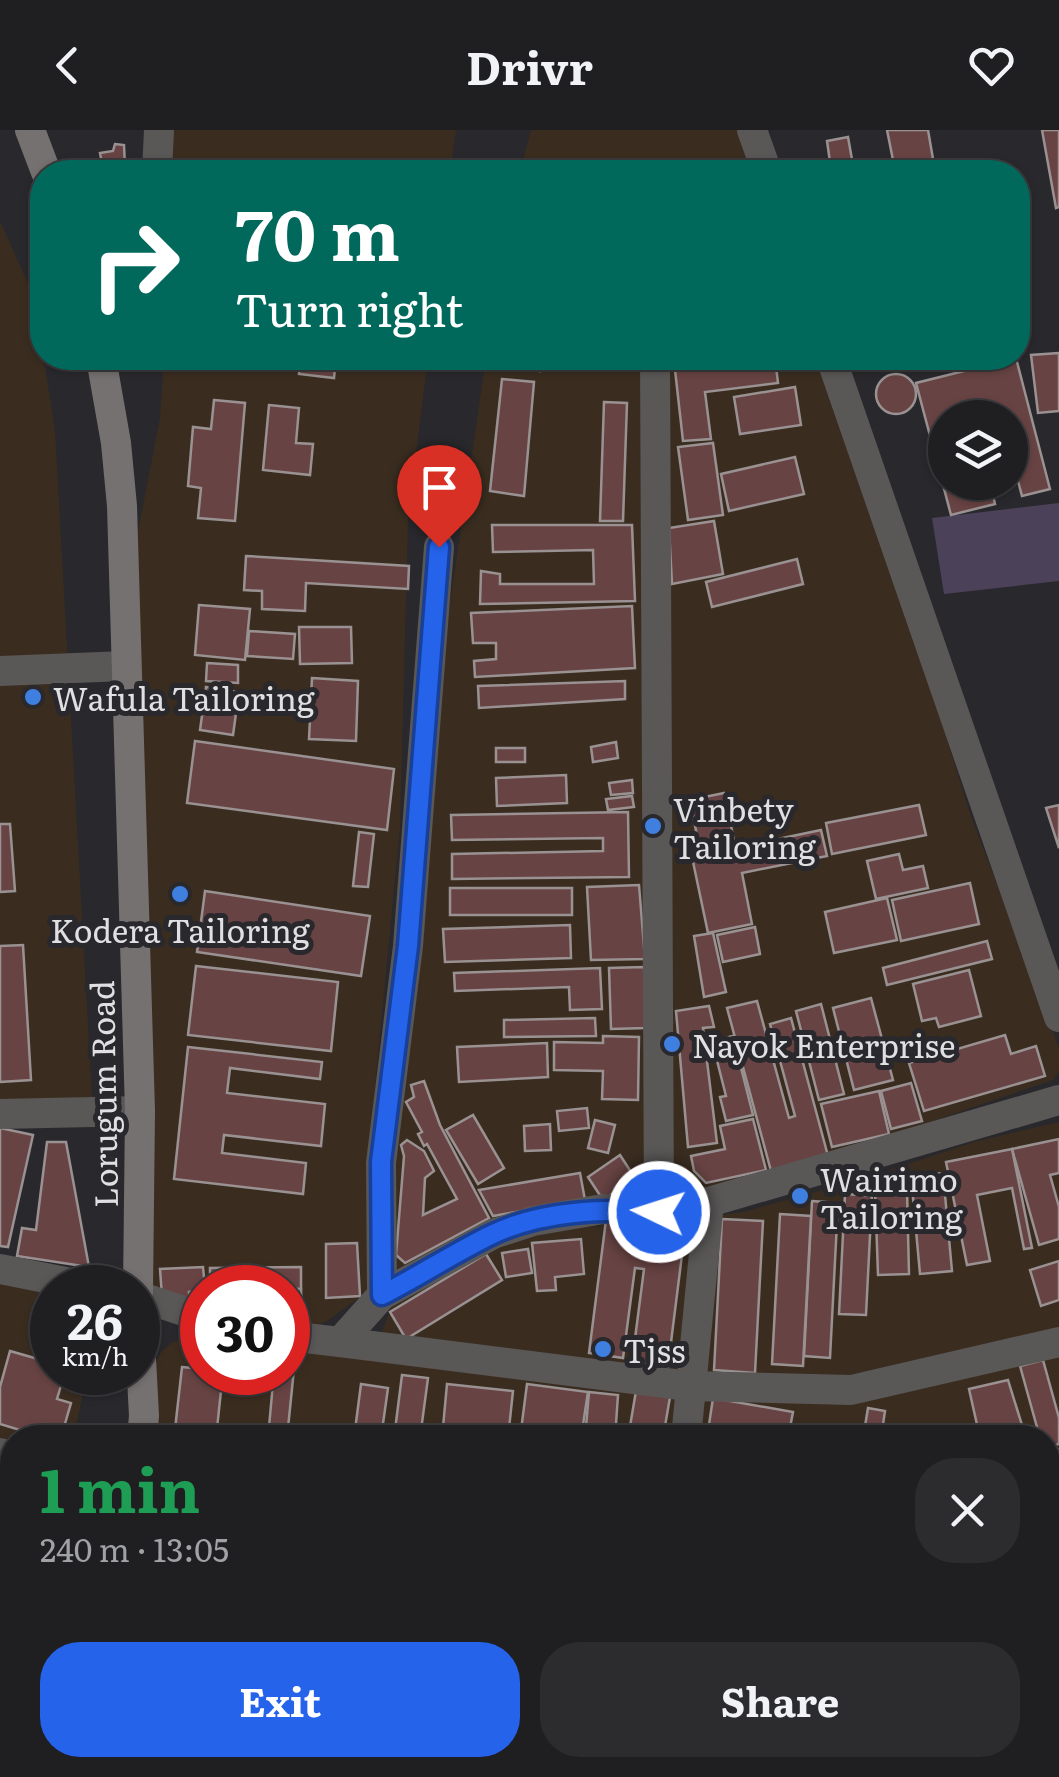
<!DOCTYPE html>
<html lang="en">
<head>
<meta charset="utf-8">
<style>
	body { margin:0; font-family:Literata,serif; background:#2c2b2e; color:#f1f3f6; height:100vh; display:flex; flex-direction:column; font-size:38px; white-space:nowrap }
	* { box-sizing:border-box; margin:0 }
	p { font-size:32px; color:#a1a2a5 }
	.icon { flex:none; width:55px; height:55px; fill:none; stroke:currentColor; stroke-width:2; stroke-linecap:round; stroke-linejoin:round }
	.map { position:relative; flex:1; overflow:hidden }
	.side { position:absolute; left:0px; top:1295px; width:1060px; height:352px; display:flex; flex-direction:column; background:#1f1e21; border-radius:40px 40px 0 0; box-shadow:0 2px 8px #0004,0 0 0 2px #3c3c3f }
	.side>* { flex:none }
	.banner { position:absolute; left:30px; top:30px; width:1000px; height:210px; border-radius:40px; box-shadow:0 2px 8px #0004,0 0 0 2px #3c3c3f; background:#00695c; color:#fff; overflow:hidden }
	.buttons { position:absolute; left:928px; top:270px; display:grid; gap:20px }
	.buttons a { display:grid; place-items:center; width:100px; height:100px; border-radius:50%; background:#1f1e21; box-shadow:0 2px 8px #0004,0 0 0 2px #3c3c3f; font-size:50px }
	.speed { position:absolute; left:30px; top:1135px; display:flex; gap:20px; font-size:50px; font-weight:700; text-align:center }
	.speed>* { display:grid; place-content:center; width:130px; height:130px; border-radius:50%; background:#1f1e21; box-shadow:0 2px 8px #0004,0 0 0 2px #3c3c3f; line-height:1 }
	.speed small { font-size:25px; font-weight:400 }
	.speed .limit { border:15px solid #d22; background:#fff; color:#111 }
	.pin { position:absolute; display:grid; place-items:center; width:85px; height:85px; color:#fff; margin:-102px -42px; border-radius:50% 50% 50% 0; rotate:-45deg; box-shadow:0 0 10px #0007 }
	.pin .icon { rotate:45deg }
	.me { position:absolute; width:110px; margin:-55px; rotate:274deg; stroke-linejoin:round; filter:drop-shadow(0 0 8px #0008) }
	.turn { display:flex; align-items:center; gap:35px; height:210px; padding:0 40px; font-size:45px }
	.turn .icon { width:130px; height:130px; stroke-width:2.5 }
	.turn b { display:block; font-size:70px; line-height:85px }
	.round { display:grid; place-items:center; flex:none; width:105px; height:105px; border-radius:40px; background:#2c2b2e }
	.overview { display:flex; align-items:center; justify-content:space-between; height:170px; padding:0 40px }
	h1 { font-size:60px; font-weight:700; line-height:75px; color:#1e9e55 }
	.action { display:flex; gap:20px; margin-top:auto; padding:20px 40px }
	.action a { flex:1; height:115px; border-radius:40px; background:#2563eb; color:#fff; font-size:40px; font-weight:700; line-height:115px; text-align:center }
	.action a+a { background:#2c2b2e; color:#f1f3f6 }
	header { display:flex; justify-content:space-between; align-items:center; height:130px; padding:0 40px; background:#1f1e21; font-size:45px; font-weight:700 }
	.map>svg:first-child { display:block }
	.commercial { fill:#3a2d20 }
	.green { fill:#4b4259 }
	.building { fill:#684343; stroke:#9a9292; stroke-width:2.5 }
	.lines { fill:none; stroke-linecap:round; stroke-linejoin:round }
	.street { stroke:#5a5757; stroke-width:30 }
	.secondary { stroke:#767171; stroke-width:30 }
	.route-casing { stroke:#184099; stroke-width:25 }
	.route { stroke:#2563eb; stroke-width:18 }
	.shop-dot { fill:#3f7fe0; stroke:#29282c; stroke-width:4 }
	.labels { text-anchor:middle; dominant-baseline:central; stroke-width:10; stroke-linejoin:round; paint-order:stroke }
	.poi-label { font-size:32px; fill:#e0dfe2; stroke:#29282c; text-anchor:start }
	.street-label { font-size:32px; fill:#e0dfe2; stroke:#29282c }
</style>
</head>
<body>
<header><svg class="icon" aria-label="back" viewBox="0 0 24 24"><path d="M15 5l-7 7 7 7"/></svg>Drivr<svg class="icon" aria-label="heart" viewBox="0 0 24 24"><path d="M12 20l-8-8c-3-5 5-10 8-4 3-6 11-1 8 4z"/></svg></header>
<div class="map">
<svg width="1059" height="1647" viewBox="0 0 1059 1647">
	<rect width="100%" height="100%" fill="#29282c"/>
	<g class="commercial">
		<polygon points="169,0 456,0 450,42 169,42"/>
		<polygon points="531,0 742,0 756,42 520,42"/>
		<polygon points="0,91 34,167 55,301 92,967 0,973"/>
		<polygon points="164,228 428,228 408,390 400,698 375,955 367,1162 327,1191 302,1201 288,1200 288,1158 202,1158 202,1192 138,1187 134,422 160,288"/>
		<polygon points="486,228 818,228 923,530 969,681 1059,918 1059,941 1053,950 698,1071 629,1068 390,1149 391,1045 440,541"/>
		<polygon points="1059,992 1059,1203 833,1248 722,1249 381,1204 393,1173 500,1112 580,1096 600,1097 606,1086 694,1088 743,1082 863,1049 974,1012"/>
		<polygon points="0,1153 52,1159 52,1242 87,1243 74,1307 12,1308 12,1311 0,1308"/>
		<polygon points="199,1206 202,1207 202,1242 288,1242 288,1217 764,1263 1059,1219 1059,1390 1048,1393 1048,1308 147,1308 154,1237 161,1222 173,1212"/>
		<polygon points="1059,1426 1059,1647 762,1647 762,1635 1048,1635 1048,1429"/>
		<polygon points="299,1635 729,1635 728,1647 305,1647"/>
		<polygon points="0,1637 196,1645 197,1647 0,1647"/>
	</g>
	<polygon class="green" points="1059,373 1059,451 944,464 932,388"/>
	<g class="building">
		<polygon points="887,0 928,0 933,29 894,35"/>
		<polygon points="1042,0 1059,0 1059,77 1056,78"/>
		<polygon points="848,7 853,35 831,39 827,11"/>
		<polygon points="115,14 124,15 125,37 103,39 100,23 113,21"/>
		<polygon points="222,34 258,37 257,42 221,42"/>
		<polygon points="1059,223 1059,281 1038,283 1031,225"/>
		<polygon points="301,228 336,228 334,248 299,244"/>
		<polygon points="506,228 541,228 540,241 505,235"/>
		<polygon points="700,228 775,228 778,253 705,262 711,309 683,311 674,231"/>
		<polygon points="1016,228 1050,359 1022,366 1014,336 1010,337 1010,288 945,288 945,352 990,352 995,374 951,385 916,253"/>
		<circle cx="896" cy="264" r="20"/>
		<polygon points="502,249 534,252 524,366 490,361"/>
		<polygon points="795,257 801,295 740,304 734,267"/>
		<polygon points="214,270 245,273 235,391 198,388 201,358 188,356 193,297 211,299"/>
		<polygon points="604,272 627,273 623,391 600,391"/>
		<polygon points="269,275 299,278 296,313 313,314 310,345 263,340"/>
		<polygon points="713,313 723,385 688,390 678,317"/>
		<polygon points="795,327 804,364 729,381 721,344"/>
		<polygon points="714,391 723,444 672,454 669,398"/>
		<polygon points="492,395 632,395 635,471 480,474 481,441 500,444 500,454 594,454 593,420 493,422"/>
		<polygon points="246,426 409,436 408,459 306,453 305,481 262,479 262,461 244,460"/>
		<polygon points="797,429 803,454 712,477 706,452"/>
		<polygon points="199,475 250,479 245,530 195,525"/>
		<polygon points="632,476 635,538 475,547 474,531 496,529 496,513 473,513 471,483"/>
		<polygon points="299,497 351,497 352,533 300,534"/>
		<polygon points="249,501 295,504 293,529 247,526"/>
		<polygon points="207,533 238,535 238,553 206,551"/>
		<polygon points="312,548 358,551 356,611 309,609"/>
		<polygon points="625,551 625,569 479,578 478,556"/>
		<polygon points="206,557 239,562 233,605 200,600"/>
		<polygon points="195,611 394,639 387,700 187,673"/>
		<polygon points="616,612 618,628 593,632 591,617"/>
		<rect x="496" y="618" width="29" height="14"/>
		<polygon points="566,645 567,673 497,676 496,648"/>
		<polygon points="632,650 633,663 611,665 609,653"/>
		<polygon points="724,663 734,710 699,716 690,670"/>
		<polygon points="632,666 634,677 608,680 606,669"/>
		<polygon points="919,675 926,705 832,724 826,693"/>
		<polygon points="1059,675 1059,718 1046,678"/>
		<polygon points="628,682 629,747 452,749 452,724 603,721 603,708 452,710 451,685"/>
		<polygon points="0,694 10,694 15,761 0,762"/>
		<polygon points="821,700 827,726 742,743 752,794 708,803 692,727"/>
		<polygon points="359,702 374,704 368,757 353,756"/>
		<polygon points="899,724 903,740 923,736 928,758 876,769 867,731"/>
		<polygon points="970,753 979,794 901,811 892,770"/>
		<polygon points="639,755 645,829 591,830 587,757"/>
		<rect x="450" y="758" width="122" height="27"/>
		<polygon points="205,761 370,786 361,846 197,822"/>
		<polygon points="887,768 897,810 834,823 825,782"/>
		<polygon points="570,795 571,828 445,832 443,799"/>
		<polygon points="755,797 760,824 723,832 717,805"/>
		<polygon points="713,803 726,862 704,867 694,806"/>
		<polygon points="987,811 992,829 887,855 883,838"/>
		<polygon points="23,815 31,950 0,952 0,816"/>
		<polygon points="196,836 338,852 331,921 188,905"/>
		<polygon points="644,837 647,898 611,899 609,838"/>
		<polygon points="600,838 602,879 570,880 569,857 455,861 454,843"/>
		<polygon points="969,840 981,886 939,897 936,888 922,891 913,854"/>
		<polygon points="871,868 893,950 854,960 833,878"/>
		<polygon points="757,871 789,988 795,986 770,894 791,888 828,1026 771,1041 727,878"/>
		<polygon points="821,874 844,964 819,970 796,881"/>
		<polygon points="709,876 714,897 703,898 717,1013 688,1017 676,881"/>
		<polygon points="595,888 596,906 504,907 504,890"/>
		<polygon points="1005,905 1011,924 1036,916 1045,946 924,981 909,933"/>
		<polygon points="603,906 639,907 638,970 602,969 603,941 554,940 554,912 603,913"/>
		<polygon points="733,906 753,985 726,991 720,967 726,966 712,911"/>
		<polygon points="547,913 548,947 459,952 457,917"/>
		<polygon points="188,917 322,932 320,949 230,938 227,963 325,974 321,1016 224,1005 222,1023 306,1033 303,1064 174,1049"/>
		<polygon points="424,951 440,995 489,1088 405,1133 396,1125 404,1026 401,1015 407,1010 424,1021 434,1041 425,1048 423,1085 457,1069 427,1014 424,1016 418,1004 422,1002 406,972 414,967 411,955"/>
		<polygon points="911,953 922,991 891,999 881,961"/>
		<polygon points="879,961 889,1004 832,1017 821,974"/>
		<polygon points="587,978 589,998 559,1001 557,981"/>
		<polygon points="473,985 504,1038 478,1054 446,1000"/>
		<polygon points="753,989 766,1040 706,1053 694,1041 691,1026 725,1019 720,996"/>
		<polygon points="595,990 615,995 608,1023 588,1018"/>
		<polygon points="550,994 551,1020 525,1021 524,996"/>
		<polygon points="0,998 33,1005 8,1117 0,1116"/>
		<polygon points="1059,1009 1059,1043 1050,1045 1059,1077 1059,1109 1039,1115 1012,1019"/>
		<polygon points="47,1012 66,1012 89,1137 17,1126 22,1098 36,1100"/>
		<polygon points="1012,1019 1032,1118 1024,1119 1012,1058 977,1065 990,1131 967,1135 946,1032"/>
		<polygon points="620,1025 635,1048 603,1070 588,1047"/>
		<polygon points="580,1043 585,1070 493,1086 479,1060"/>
		<polygon points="943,1043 952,1141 920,1144 911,1046"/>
		<polygon points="907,1059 909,1144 878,1145 875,1060"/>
		<polygon points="845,1064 872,1066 866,1185 839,1184"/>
		<polygon points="812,1071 838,1073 830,1228 804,1226"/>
		<polygon points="780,1084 811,1086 803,1236 772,1234"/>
		<polygon points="722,1089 763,1091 755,1243 714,1240"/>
		<polygon points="606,1090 685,1101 668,1236 632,1232 644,1139 635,1138 623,1228 589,1223"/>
		<polygon points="581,1109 584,1144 555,1147 556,1160 537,1161 532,1113"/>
		<polygon points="357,1113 360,1166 326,1168 326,1114"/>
		<polygon points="528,1119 532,1143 506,1147 502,1123"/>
		<polygon points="486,1124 502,1150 406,1209 390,1182"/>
		<polygon points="1059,1131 1059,1170 1041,1176 1030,1140"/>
		<polygon points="203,1137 205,1158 202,1161 189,1162 190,1179 163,1181 160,1139"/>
		<polygon points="301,1137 301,1159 210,1158 210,1138"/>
		<polygon points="288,1159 301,1159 302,1185 288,1185"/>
		<polygon points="10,1221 52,1233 52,1242 65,1242 57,1269 71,1273 62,1304 51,1301 49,1308 46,1308 0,1294 0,1257"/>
		<polygon points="1043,1230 1059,1288 1059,1314 1048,1317 1048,1308 1040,1308 1020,1236"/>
		<polygon points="182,1237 202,1239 202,1242 223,1242 216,1308 174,1308"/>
		<polygon points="288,1238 294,1239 287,1308 268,1308 274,1242 288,1242"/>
		<polygon points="402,1245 428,1248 420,1308 394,1308"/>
		<polygon points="1008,1250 1026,1308 980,1308 969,1259"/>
		<polygon points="361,1254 388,1258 381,1308 354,1308"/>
		<polygon points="447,1254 513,1261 508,1308 442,1308"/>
		<polygon points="527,1254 588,1262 581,1308 520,1308"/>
		<polygon points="636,1261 670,1267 663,1308 628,1308"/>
		<polygon points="589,1262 618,1265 615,1308 585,1308"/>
		<polygon points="713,1268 793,1282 788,1308 707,1308"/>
		<polygon points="868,1278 885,1281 881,1308 863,1308"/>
		<polygon points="1059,1319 1059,1364 1048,1367 1048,1322"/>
		<polygon points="1059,1444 1059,1557 1048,1505 1048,1446"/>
		<polygon points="0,1496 12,1497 12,1535 0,1534"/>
		<polygon points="0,1539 12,1541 9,1585 0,1584"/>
		<polygon points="1048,1624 1059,1628 1059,1647 1028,1647 1031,1635 1048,1635"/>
		<polygon points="327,1635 380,1635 381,1647 329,1647"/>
		<polygon points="384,1635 406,1635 408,1647 386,1647"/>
		<polygon points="510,1635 551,1635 550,1647 522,1647 523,1638"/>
		<polygon points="623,1635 659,1635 658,1647 622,1647"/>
		<rect x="859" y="1635" width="74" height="12"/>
		<polygon points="939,1635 964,1635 963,1647 938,1647"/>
		<polygon points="996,1635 1019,1635 1016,1647 993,1647"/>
		<polygon points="853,1636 853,1647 778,1647 777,1639"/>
	</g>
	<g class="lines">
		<g class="street">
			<polyline points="752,0 767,42"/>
			<polyline points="157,42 159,0"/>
			<polyline points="655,228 659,1082"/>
			<polyline points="831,228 1059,887"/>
			<polyline points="0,541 125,536"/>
			<polyline points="0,984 140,981"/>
			<polyline points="0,1139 96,1158"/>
			<polyline points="382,1165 381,1033 408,816 439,417"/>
			<polyline points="138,1166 202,1187"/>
			<polyline points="288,1206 340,1212 382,1165 493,1104 533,1091 603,1079 659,1082 709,1072 1059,970"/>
			<polyline points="340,1212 689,1256 851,1260 1059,1212"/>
			<polyline points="686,1308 709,1072"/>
			<polyline points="0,1323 12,1326"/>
			<polyline points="1048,1402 1059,1400"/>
			<polyline points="0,1429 12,1430"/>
			<polyline points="1048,1592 1059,1591"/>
			<polyline points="0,1616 12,1617"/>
			<polyline points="748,1635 749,1647"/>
		</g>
		<g class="secondary">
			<polyline points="30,0 46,42"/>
			<polyline points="101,228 116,313 122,376 140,981 138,1161"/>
			<polyline points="138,1171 144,1286 142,1308"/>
			<polyline points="283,1635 288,1647"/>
		</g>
	</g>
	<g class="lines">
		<g class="route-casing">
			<path id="route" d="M439 417 408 816 381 1032 382 1165C419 1146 454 1123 491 1105 542 1080 604 1079 659 1082"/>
		</g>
		<use href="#route" class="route"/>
	</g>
	<g class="shop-dot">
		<circle cx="33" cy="567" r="10"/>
		<circle cx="653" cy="696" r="10"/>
		<circle cx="180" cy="764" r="10"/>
		<circle cx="672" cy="914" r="10"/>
		<circle cx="800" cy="1066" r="10"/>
		<circle cx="603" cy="1219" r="10"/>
	</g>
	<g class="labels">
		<g class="poi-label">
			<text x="53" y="567">Wafula Tailoring</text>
			<text x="673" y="678">Vinbety<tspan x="673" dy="37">Tailoring</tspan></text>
			<text x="180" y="799" text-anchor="middle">Kodera Tailoring</text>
			<text x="692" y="914">Nayok Enterprise</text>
			<text x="820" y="1048">Wairimo<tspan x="820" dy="37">Tailoring</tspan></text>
			<text x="623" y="1219">Tjss</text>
		</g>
		<g class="street-label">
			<text transform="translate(102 964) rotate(-91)">Lorugum Road</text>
		</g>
	</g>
</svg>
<div class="buttons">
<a><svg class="icon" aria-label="layers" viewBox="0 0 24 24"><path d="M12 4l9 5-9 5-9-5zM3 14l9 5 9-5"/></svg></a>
</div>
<div class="speed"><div>26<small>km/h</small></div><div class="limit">30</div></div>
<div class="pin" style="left:439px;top:417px;background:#d93025"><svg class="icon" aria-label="arrive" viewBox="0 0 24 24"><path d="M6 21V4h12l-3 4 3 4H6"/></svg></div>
<svg class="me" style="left:659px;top:1082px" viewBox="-20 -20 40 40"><circle r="17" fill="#2563eb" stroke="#fff" stroke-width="3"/><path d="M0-11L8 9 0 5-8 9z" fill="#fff"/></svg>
<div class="banner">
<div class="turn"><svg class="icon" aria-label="right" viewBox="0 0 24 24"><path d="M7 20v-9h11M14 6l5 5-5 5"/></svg><div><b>70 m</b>Turn right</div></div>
</div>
<section class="side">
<div class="overview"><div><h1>1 min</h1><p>240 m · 13:05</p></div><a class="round"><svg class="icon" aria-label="close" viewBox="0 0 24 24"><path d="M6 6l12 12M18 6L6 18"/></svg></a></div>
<div class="action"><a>Exit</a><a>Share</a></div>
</section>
</div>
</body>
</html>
